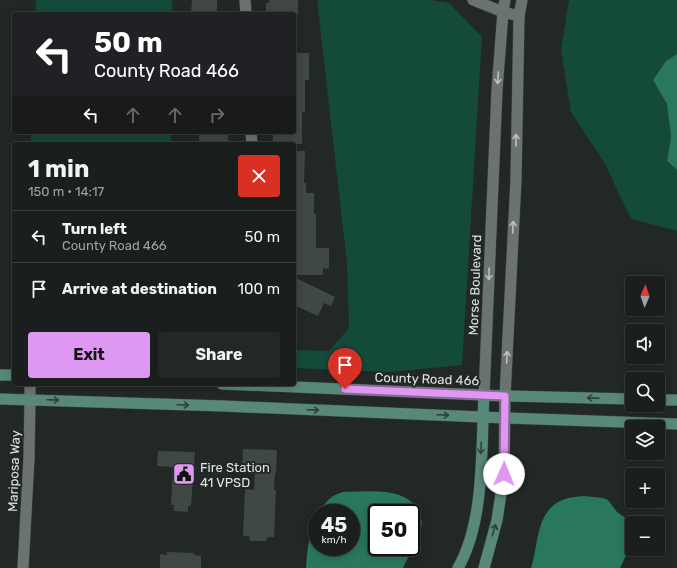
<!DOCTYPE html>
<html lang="en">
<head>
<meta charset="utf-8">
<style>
	body { margin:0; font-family:Rubik,sans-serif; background:#232725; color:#f1f3f6; height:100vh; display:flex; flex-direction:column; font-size:15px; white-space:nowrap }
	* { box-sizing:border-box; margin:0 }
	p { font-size:13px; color:#9fa2a3 }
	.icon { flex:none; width:22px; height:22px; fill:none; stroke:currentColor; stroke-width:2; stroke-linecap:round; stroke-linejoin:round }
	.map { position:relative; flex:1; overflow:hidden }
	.sheet { position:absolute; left:12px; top:142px; width:284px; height:244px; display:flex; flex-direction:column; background:#1a1e1c; border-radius:4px; box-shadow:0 2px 10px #0003,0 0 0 1px #383c3b }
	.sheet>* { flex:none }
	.top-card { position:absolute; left:12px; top:12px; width:284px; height:122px; border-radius:4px; box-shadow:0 2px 10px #0003,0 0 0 1px #383c3b; background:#202124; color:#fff; overflow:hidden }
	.needle { width:26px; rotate:2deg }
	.tools { position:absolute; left:625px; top:276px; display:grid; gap:8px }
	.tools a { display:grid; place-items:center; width:40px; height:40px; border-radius:4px; background:#1a1e1c; box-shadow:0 2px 10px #0003,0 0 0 1px #383c3b; font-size:20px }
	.speed { position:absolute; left:308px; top:504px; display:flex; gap:8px; font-size:20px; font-weight:700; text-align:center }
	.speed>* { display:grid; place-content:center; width:52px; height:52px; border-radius:50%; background:#1a1e1c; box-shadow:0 2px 10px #0003,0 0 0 1px #383c3b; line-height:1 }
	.speed small { font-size:10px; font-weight:400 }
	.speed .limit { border:2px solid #111; border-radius:6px; background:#fff; color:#111 }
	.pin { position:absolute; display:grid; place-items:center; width:34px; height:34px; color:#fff; margin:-41px -17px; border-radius:50% 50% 50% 0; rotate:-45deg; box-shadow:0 0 4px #0007 }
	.pin .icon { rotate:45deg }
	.me { position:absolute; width:44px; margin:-22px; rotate:1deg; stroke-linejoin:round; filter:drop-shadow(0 0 3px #0008) }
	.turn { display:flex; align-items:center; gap:14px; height:84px; padding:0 16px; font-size:18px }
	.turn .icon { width:52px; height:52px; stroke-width:2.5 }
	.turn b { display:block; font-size:28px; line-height:34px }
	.lanes { display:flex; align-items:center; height:38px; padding:0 16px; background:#0003; justify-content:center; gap:20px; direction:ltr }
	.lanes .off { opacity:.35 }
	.round { display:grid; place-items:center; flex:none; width:42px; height:42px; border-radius:4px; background:#232725 }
	.headline { display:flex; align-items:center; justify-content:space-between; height:68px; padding:0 16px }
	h1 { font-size:24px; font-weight:700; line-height:30px }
	.primary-button { display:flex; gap:8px; margin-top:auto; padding:8px 16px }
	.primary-button a { flex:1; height:46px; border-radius:4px; background:#df98f1; color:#111; font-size:16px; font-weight:700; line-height:46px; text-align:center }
	.primary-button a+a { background:#232725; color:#f1f3f6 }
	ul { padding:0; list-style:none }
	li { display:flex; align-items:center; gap:12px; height:52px; padding:0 16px; border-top:1px solid #383c3b }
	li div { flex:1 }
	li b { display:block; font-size:15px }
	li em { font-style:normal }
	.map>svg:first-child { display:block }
	.green { fill:#134a39 }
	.water { fill:#2a775f; fill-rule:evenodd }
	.building { fill:#404845 }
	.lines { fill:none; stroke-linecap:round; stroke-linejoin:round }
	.minor-casing { stroke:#3e4341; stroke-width:12 }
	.tertiary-casing { stroke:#3e4341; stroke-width:12 }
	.secondary-casing { stroke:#3e4341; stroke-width:12 }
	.minor { stroke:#6b7370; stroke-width:11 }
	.tertiary { stroke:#6b7370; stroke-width:11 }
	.secondary { stroke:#58887a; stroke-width:11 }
	.oneway { stroke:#bcc1bf }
	.oneway2 { stroke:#30403a }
	.route-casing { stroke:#91639d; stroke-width:10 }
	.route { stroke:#df98f1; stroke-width:7 }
	.labels { text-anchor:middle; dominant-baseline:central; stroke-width:4; stroke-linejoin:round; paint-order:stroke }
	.street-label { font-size:13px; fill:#dfe3e1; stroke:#222825 }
	.poi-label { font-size:13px; fill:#dfe3e1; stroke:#222825; text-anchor:start }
</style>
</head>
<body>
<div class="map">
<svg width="677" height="568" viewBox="0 0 677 568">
	<rect width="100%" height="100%" fill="#222825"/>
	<g class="green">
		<rect x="36" y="0" width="136" height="14"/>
		<polygon points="317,0 431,0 449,3 482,37 462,365 391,372 294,368 294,350 329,351 349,328 347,263"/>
		<polygon points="569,0 677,0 677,54 666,61 653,80 667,104 671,137 667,161 677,170 677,231 631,219 605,164 571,112 561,50"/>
		<rect x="31" y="132" width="140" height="12"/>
	</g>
	<g class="water">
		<polygon points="677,54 677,170 667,161 671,137 667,104 653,80 666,61"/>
		<path d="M343 492C366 492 405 486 418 510 421 516 423 522 421 528 419 540 408 557 403 568H306C307 551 309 532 317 517V547H351V513H319C326 501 330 496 343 492ZM377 513H411V547H377Z"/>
		<path d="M583 496 603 498 608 500 617 512 630 521C633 538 628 553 620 568H531C539 545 535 509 565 499 570 497 577 497 583 496Z"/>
	</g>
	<g class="building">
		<polygon points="192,0 217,0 217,14 191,14"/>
		<polygon points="269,0 298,0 298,14 266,14 266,3 269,3"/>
		<polygon points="294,53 309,53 309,80 305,80 305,112 302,112 302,144 273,144 273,132 294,132"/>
		<polygon points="199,132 224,132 224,135 228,135 228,144 199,144"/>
		<polygon points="294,151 305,151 304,183 306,183 306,193 314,193 314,214 316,214 316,248 329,248 329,269 323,268 323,275 294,275"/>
		<polygon points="294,277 335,297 331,306 324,303 318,316 294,305"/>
		<polygon points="243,449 277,450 276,473 275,473 274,490 276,490 274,537 268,537 266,541 250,541 249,536 243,536 245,489 254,490 255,472 242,471"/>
		<polygon points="158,451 195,452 191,506 188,506 188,512 174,511 174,505 171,505 173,467 157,466"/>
		<polygon points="167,552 194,553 194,555 201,556 201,568 160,568 160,554 167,555"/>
	</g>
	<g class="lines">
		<g class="minor-casing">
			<g id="minor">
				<polyline points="245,0 246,14"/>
				<polyline points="473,0 503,12 519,16"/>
				<polyline points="251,132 252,144"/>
				<polyline points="23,568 29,458 30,399"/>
			</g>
		</g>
		<g class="tertiary-casing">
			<g id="tertiary">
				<polyline points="484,395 497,90 503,12 505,0"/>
				<polyline points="505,396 516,179 519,16 522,0"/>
				<polyline points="30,399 30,384"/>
			</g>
		</g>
		<g class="secondary-casing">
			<g id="secondary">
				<polyline points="0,375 14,375"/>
				<polyline points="222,384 505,396 632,399"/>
				<polyline points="0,399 223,406 505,418 677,424"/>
				<polyline points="658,400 677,400"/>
				<path d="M458 568C485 521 481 449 484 395"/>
				<polyline points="484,568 497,520 504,474 505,396"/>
			</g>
		</g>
		<use href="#minor" class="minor"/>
		<use href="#tertiary" class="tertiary"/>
		<use href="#secondary" class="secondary"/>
	</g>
	<defs><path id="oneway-shaft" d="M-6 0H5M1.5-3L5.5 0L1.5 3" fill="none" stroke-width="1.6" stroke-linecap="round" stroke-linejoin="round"/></defs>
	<g class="oneway">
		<use href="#oneway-shaft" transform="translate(498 78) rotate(94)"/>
		<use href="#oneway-shaft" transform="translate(516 140) rotate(-89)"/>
		<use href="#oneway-shaft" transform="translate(513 227) rotate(-87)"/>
		<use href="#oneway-shaft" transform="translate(489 274) rotate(92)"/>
		<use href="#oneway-shaft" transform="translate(507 357) rotate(-87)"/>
	</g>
	<g class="oneway2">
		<use href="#oneway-shaft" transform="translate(593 398) rotate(-179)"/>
		<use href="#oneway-shaft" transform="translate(53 400) rotate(2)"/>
		<use href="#oneway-shaft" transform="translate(183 405) rotate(2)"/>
		<use href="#oneway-shaft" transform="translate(313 410) rotate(2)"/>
		<use href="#oneway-shaft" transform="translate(443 415) rotate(2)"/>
		<use href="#oneway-shaft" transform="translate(481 448) rotate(93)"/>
		<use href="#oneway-shaft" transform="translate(494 530) rotate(-74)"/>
	</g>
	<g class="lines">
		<g class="route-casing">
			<polyline id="route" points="345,389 505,396 504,474"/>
		</g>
		<use href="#route" class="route"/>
	</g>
	<defs>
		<g id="civic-square" transform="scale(1.15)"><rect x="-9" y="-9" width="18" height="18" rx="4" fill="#df98f1" stroke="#222825"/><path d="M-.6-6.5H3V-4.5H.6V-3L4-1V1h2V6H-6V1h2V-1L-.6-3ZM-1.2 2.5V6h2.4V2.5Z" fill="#111"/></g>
	</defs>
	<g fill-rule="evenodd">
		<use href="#civic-square" x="184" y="474"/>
	</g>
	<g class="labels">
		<g class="street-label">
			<text transform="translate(475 285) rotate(-88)">Morse Boulevard</text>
			<text transform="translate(427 379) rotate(2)">County Road 466</text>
			<text transform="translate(14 471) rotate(-88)">Mariposa Way</text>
		</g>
		<g class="poi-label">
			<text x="200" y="467">Fire Station<tspan x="200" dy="15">41 VPSD</tspan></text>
		</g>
	</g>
</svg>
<div class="tools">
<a><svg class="needle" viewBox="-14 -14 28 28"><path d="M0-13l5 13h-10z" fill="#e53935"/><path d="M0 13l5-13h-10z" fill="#9fa2a3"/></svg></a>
<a><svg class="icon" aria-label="sound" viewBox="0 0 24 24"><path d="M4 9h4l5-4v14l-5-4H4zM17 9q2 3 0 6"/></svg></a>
<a><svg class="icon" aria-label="search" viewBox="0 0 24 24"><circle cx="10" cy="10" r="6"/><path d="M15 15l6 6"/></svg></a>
<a><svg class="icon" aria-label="layers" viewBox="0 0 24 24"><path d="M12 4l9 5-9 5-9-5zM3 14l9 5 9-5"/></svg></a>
<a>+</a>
<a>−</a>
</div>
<div class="speed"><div>45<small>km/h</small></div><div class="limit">50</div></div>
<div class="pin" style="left:345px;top:389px;background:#d93025"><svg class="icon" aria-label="arrive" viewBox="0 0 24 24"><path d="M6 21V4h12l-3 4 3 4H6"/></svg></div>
<svg class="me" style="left:504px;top:474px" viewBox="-20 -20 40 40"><circle r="19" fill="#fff"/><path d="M0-13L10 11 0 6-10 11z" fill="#df98f1"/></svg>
<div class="top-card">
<div class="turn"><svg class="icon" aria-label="left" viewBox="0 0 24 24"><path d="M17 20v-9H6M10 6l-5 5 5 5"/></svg><div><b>50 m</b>County Road 466</div></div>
<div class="lanes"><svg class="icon" aria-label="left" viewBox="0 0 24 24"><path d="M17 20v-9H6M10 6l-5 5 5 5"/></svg><svg class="icon off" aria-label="ahead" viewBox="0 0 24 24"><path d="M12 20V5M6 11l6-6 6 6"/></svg><svg class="icon off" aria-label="ahead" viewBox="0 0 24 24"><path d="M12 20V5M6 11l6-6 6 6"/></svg><svg class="icon off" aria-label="right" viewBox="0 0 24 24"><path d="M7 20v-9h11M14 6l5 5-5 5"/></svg></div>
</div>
<section class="sheet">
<div class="headline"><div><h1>1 min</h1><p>150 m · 14:17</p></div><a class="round" style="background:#d93025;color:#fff"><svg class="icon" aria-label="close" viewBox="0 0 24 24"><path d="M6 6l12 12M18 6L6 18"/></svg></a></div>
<ul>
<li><svg class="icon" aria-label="left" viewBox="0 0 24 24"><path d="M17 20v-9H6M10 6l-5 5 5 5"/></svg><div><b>Turn left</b><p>County Road 466</p></div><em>50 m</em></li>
<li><svg class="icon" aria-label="arrive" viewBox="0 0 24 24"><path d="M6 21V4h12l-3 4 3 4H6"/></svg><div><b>Arrive at destination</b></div><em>100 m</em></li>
</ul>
<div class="primary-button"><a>Exit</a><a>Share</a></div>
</section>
</div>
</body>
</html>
